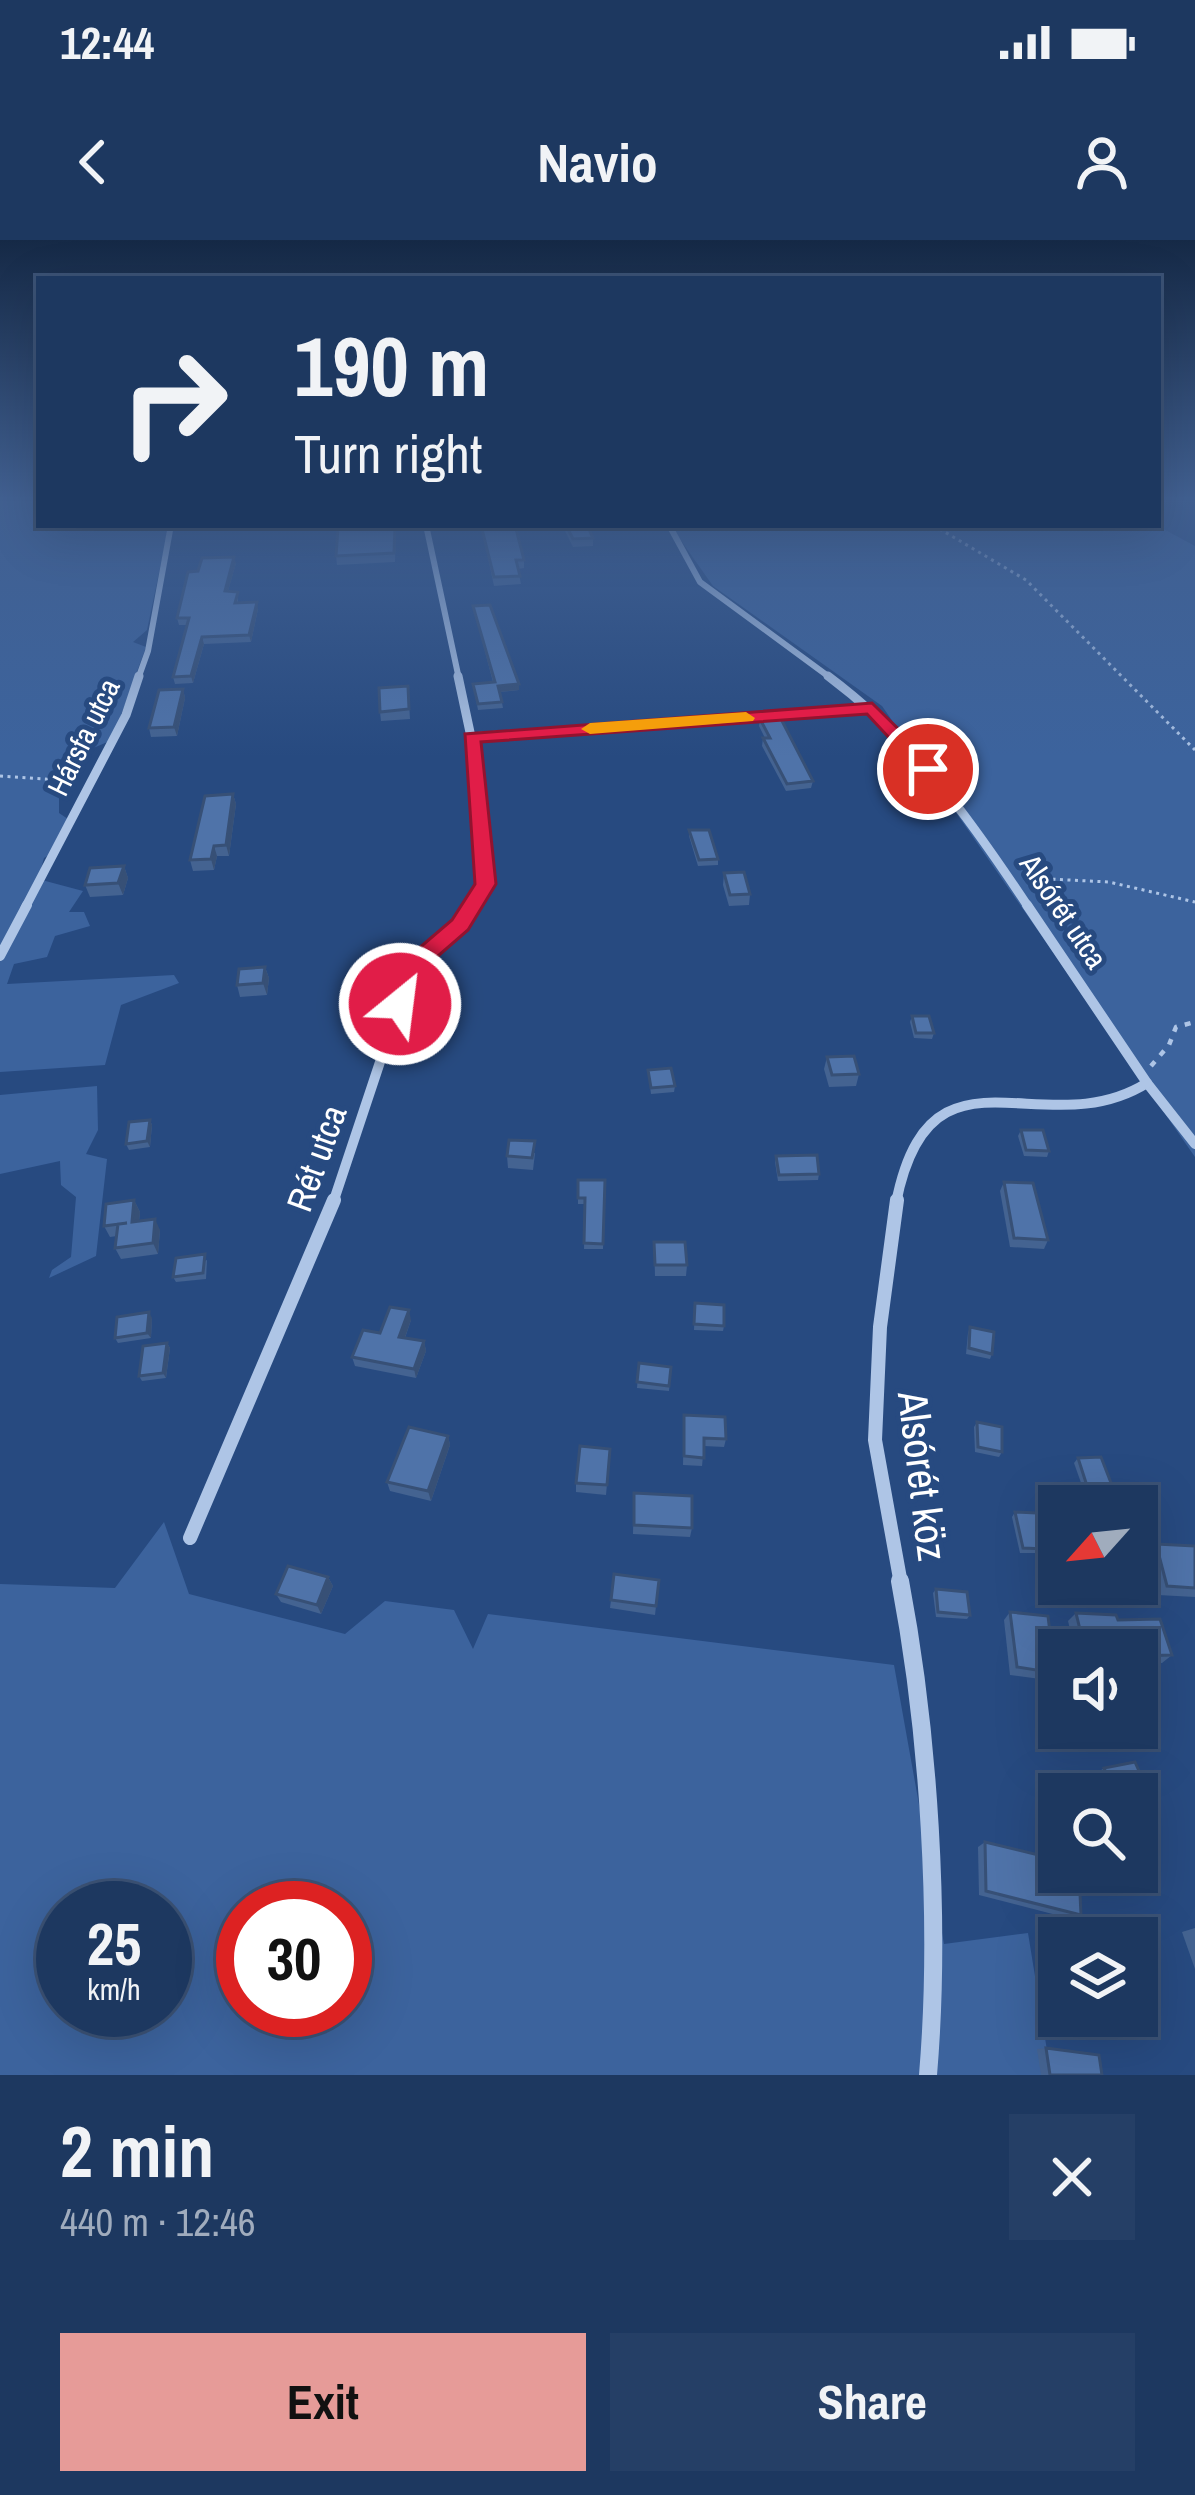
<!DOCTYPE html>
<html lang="en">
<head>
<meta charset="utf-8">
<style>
	body { margin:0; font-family:"Archivo Narrow",sans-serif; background:#253f66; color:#f1f3f6; height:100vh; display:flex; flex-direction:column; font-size:45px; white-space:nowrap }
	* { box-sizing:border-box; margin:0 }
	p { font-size:39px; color:#a0acbd }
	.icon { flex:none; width:66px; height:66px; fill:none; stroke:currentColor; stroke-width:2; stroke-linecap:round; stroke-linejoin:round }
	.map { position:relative; height:1835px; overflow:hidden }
	.sheet { display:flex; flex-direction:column; background:#1d3860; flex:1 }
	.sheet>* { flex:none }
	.banner { position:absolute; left:36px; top:36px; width:1125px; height:252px; border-radius:0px; box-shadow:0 12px 48px #0002,0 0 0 3px #3b5275; background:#1d3860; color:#f1f3f6; overflow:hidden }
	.needle { width:78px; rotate:243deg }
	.fabs { position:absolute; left:1038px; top:1245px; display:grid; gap:24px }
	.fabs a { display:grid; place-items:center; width:120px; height:120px; border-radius:0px; background:#1d3860; box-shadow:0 12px 48px #0002,0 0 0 3px #3b5275; font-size:60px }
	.speed { position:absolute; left:36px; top:1641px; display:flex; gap:24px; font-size:60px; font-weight:700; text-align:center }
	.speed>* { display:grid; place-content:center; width:156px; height:156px; border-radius:50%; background:#1d3860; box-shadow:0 12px 48px #0002,0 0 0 3px #3b5275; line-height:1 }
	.speed small { font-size:30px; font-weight:400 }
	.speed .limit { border:18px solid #d22; background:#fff; color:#111 }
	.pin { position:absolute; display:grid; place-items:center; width:102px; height:102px; color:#fff; margin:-51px; border:6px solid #fff; border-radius:50%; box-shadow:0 3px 12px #0007 }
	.me { position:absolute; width:132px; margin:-66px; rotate:29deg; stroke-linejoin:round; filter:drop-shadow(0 0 9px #0008) }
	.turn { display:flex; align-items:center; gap:42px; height:252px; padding:0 60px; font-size:54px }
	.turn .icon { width:156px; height:156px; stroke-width:2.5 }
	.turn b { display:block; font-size:84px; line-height:102px }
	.round { display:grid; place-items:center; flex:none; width:126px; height:126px; border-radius:0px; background:#253f66 }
	.summary { display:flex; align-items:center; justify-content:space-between; height:204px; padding:0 60px }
	h1 { font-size:72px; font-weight:700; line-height:90px }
	.cta { display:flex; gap:24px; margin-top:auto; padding:24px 60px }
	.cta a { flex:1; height:138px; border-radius:0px; background:#e69b98; color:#111; font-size:48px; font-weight:700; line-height:138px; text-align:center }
	.cta a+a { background:#253f66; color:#f1f3f6 }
	.status { display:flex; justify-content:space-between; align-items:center; height:84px; padding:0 60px; background:#1d3860; direction:ltr }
	.status svg { height:33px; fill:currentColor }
	header { display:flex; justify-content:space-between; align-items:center; height:156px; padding:0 60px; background:#1d3860; font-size:54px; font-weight:700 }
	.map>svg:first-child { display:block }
	.green { fill:#3c639d; fill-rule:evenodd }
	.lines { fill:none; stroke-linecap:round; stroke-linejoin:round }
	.path-far1 { stroke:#aec5e6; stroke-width:3; stroke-dasharray:3 4.5; stroke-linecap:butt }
	.path { stroke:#aec5e6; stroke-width:4.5; stroke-dasharray:6 8; stroke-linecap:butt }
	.street-far4 { stroke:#aec5e6; stroke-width:6 }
	.street-far3 { stroke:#aec5e6; stroke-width:9 }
	.street-far2 { stroke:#aec5e6; stroke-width:10 }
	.street-far1 { stroke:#aec5e6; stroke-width:14 }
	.street { stroke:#aec5e6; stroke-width:18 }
	.wall { fill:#446391 }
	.shaded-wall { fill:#375076 }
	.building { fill:#4f73a9; stroke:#375076; stroke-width:3 }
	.route { fill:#e11d48; stroke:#92132f; stroke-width:3 }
	.slow { fill:#f59e0b }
	.labels { text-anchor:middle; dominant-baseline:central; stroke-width:10; stroke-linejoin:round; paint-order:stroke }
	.far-street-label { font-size:30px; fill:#fff; stroke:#274a80 }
	.street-label { font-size:36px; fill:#fff; stroke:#274a80 }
	.near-street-label { font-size:42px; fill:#fff; stroke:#274a80 }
</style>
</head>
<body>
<div class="status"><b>12:44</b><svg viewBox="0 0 49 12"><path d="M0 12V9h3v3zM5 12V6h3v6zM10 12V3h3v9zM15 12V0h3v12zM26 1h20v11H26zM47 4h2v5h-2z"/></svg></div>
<header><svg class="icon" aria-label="back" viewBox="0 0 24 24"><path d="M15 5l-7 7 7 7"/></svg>Navio<svg class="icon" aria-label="person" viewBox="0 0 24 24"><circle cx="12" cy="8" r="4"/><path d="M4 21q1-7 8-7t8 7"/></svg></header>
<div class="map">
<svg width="1195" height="1835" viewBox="0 0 1195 1835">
	<rect width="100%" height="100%" fill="#274a80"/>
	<g class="green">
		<polygon points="0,261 39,261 39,285 169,285 147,390 133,402 146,407 112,500 91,509 66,553 59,552 59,573 68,579 58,610 44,618 38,639 83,651 69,672 84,672 90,686 55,696 47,717 14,724 7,744 174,735 179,743 121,765 105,825 0,832"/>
		<polygon points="670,285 1156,285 1195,306 1195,917 882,466 713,346"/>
		<polygon points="97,846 98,890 86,914 107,919 96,1016 49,1038 52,1030 71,1017 76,957 61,945 60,921 0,934 0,855"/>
		<path d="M164 1282 189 1354 345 1394 385 1361 454 1370 473 1409 488 1374 894 1425 944 1704 1028 1693 1051 1835H0V1344L115 1348ZM63 1668H165V1770H63ZM243 1668H345V1770H243Z"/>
	</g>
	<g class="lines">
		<g class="path-far1">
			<polyline points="933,285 1026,340 1195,510"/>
			<polyline points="0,536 74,541"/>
			<polyline points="1030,638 1109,642 1195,662"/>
		</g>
		<polyline class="path" points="1151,826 1169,805 1176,787 1195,782"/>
		<g class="street-far4">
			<polyline points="426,285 459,439"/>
			<polyline points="669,285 700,342 832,439"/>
			<polyline points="138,439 148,411 171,285"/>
		</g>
		<g class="street-far3">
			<polyline points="458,436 471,497 485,644 471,668"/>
			<path d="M828 436C915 501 970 579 1029 668"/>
			<polyline points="471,497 871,469"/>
			<polyline points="25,668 126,475 139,436"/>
		</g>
		<g class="street-far2">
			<polyline points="1027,665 1147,843 1195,904"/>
			<polyline points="0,716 27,665"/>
			<polyline points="333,963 412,726 461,685 473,665"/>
			<path d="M896 963C930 790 1043 908 1147 843"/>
		</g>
		<g class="street-far1">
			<polyline points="897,960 880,1087 875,1200 901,1344"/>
			<polyline points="190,1298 334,960"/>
		</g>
		<path class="street" d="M900 1341C929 1493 941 1682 928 1835"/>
	</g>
	<g class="wall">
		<polygon points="396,285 395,322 337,325 336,316 345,288"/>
		<polygon points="481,285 524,320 524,328 518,329 521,344 494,346"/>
		<polygon points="562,285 587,285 593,298 593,306 573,307"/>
		<polygon points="236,323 228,351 238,352 238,363 258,369 251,402 204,404 193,443 175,444 173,437 187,385 179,385 177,378 198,331"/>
		<polygon points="473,366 519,444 519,450 500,452 503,468 478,470 473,444 493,442"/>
		<polygon points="408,446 410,479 381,481 380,472"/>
		<polygon points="183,449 185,458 177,496 151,497 149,488"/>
		<polygon points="760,479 813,541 811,548 786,551 762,506 763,498 765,498 759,486"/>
		<polygon points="233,554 236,564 229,616 217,616 214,630 193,631 190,620"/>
		<polygon points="689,590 718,619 718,625 698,626 689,596"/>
		<polygon points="124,626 128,638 123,655 90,657 85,645"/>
		<polygon points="724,633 750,654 749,665 729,666 723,645"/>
		<polygon points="265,727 269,738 267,755 240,757 237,745"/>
		<polygon points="912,776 934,793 932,799 914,798 910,782"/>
		<polygon points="827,817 859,834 856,846 829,847 824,829"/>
		<polygon points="648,830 675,846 674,852 651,854"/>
		<polygon points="150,880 152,885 150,907 129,910 126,904"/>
		<polygon points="1021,890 1049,911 1047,917 1024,916 1018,896"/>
		<polygon points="535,913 533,930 508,928 507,916"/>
		<polygon points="776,916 819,934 818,940 778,941 775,922"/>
		<polygon points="578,940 605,940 603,1009 584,1009 585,964 578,964"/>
		<polygon points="1004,942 1048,1000 1044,1009 1010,1007 1000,951"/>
		<polygon points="134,960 140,972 139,981 160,990 158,1014 121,1019 115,1008 117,996 110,997 104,986"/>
		<polygon points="654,1002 687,1025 686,1036 655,1036"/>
		<polygon points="207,1020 206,1039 176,1042 173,1037"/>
		<polygon points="695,1063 724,1086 723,1091 694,1090"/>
		<polygon points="152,1078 151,1098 118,1103 115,1098"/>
		<polygon points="411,1080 405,1098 424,1101 426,1111 416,1138 355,1126 352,1117 380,1093"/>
		<polygon points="970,1087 992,1114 990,1119 966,1114 968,1093"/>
		<polygon points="167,1103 170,1108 166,1138 142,1141 139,1136"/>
		<polygon points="639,1123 671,1127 669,1151 637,1148"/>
		<polygon points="684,1175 726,1199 724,1207 704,1206 702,1226 683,1225"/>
		<polygon points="977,1182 1002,1212 999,1217 975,1212 974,1187"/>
		<polygon points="448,1196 450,1205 431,1261 390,1251 387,1242"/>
		<polygon points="610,1209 606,1255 576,1252 576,1243"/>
		<polygon points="1078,1218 1113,1248 1109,1253 1085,1254 1074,1223"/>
		<polygon points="634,1253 692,1288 690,1297 633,1294"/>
		<polygon points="1015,1272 1046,1309 1042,1313 1020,1313 1012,1277"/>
		<polygon points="1156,1304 1195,1306 1195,1357 1158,1355 1147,1313"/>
		<polygon points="328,1337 333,1346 321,1374 281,1362 276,1354"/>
		<polygon points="659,1340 655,1375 610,1368 611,1360"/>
		<polygon points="936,1349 970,1375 967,1379 936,1377 933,1353"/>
		<polygon points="1010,1372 1055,1433 1048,1440 1010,1435 1004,1380"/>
		<polygon points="1076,1373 1118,1380 1172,1415 1162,1423 1137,1423 1137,1410 1075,1410 1068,1381"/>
		<polygon points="1104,1528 1147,1549 1131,1554 1109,1554 1100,1531"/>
		<polygon points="985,1602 1081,1675 1072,1679 979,1655 978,1607"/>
		<polygon points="1195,1688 1195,1729 1182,1692"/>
		<polygon points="1046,1808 1102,1835 1041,1835 1037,1809"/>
	</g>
	<g class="shaded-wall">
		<polygon points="234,317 236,323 226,358 225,351"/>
		<polygon points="257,362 258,369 251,402 249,395"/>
		<polygon points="202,397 204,404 193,443 191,436"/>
		<polygon points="519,444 519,450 499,452 498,446"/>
		<polygon points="183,449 185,458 177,496 174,487"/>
		<polygon points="233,554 236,564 229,616 226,605"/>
		<polygon points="214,606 217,616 214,630 211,619"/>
		<polygon points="124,626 128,638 123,655 118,643"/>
		<polygon points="265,727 269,738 267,755 263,743"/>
		<polygon points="150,880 152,885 150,907 147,901"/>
		<polygon points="134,960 140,972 138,993 132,982"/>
		<polygon points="155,979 160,990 158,1014 153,1003"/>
		<polygon points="409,1070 411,1080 402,1106 399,1097"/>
		<polygon points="149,1072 152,1078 151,1098 147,1093"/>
		<polygon points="424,1101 426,1111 416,1138 414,1129"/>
		<polygon points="167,1103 170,1108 166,1138 163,1133"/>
		<polygon points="448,1196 450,1205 431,1261 428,1251"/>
		<polygon points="328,1337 333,1346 321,1374 317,1365"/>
	</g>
	<g class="building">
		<polygon points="345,285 395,285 394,313 336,316 338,288 345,288"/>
		<polygon points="481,285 515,285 524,320 516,320 520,336 494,337"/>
		<polygon points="566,285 587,285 593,298 573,299"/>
		<polygon points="234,317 225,351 238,352 235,363 257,362 249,395 202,397 191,436 173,437 189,378 177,378 188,332 198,331 202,318"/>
		<polygon points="490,365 519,444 498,446 502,462 478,464 473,444 495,442 473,366"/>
		<polygon points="408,446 409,469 380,472 379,448"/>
		<polygon points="183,449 174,487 149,488 159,450"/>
		<polygon points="780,477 813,541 787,544 763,498 770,498 760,479"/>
		<polygon points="233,554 226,605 214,606 211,619 190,620 205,556"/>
		<polygon points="689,590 709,590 718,619 699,620"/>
		<polygon points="124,626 118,643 85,645 90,628"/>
		<polygon points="744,632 750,654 730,655 724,633"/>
		<polygon points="265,727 263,743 237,745 239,729"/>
		<polygon points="912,776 929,776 934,793 916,793"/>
		<polygon points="854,816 859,834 832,835 827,817"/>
		<polygon points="671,828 675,846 651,848 648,830"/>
		<polygon points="150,880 147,901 126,904 129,882"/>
		<polygon points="1021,890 1043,890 1049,911 1026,910"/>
		<polygon points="509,900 535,901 532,918 507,916"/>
		<polygon points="817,915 819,934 779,935 776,916"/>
		<polygon points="578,940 605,940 603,1004 584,1003 585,958 578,958"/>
		<polygon points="1004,942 1033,943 1048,1000 1014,998"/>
		<polygon points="134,960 132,982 155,979 153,1003 115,1008 118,984 127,983 104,986 106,964"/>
		<polygon points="654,1002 685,1002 687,1025 655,1025"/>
		<polygon points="205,1014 203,1033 173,1037 176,1018"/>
		<polygon points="695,1063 724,1065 724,1086 694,1084"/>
		<polygon points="390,1067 409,1070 399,1097 424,1101 414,1129 352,1117 363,1090 380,1093"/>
		<polygon points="149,1072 147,1093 115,1098 117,1077"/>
		<polygon points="970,1087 994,1092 992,1114 969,1108"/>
		<polygon points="167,1103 163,1133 139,1136 143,1106"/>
		<polygon points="639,1123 671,1127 669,1146 637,1142"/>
		<polygon points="684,1175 725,1177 726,1199 704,1198 704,1218 684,1216"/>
		<polygon points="977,1182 1002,1187 1002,1212 978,1207"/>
		<polygon points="409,1187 448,1196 428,1251 387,1242"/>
		<polygon points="580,1206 610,1209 607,1245 576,1243"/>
		<polygon points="1101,1217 1113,1248 1088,1249 1078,1218"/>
		<polygon points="634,1253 692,1256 692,1288 634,1285"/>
		<polygon points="1015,1272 1037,1273 1046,1309 1023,1308"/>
		<polygon points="1156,1304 1195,1306 1195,1348 1167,1346"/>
		<polygon points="288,1326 328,1337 317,1365 276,1354"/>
		<polygon points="614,1334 659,1340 656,1366 611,1360"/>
		<polygon points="936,1349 967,1352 970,1375 938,1372"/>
		<polygon points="1010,1372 1048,1376 1055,1433 1017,1427"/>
		<polygon points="1076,1373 1116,1375 1118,1380 1160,1379 1172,1415 1137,1416 1137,1410 1085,1410"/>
		<polygon points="1135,1522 1147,1549 1115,1554 1104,1528"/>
		<polygon points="985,1602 1059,1620 1059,1632 1079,1632 1081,1675 986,1651"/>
		<polygon points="1046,1808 1099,1815 1102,1835 1050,1835"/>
	</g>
	<linearGradient id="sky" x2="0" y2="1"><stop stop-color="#152946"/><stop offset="0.5" stop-color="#416091"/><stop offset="1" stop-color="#416091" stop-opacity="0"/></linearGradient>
	<rect width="1195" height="517" fill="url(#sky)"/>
	<polygon class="route" points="872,463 935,525 935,533 922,533 867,474 481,502 496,644 468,690 423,729 408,769 391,769 388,764 404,721 452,680 475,644 465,494"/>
	<polygon class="slow" points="746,472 755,478 753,481 590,494 581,489 590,483"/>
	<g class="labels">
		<g class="far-street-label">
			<text transform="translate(83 497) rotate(-64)">Hársfa utca</text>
			<text transform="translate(1064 671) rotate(56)">Alsórét utca</text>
		</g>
		<g class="street-label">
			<text transform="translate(316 918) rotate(-70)">Rét utca</text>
		</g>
		<g class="near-street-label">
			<text transform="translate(923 1236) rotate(83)">Alsórét köz</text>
		</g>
	</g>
</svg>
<div class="fabs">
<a><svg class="needle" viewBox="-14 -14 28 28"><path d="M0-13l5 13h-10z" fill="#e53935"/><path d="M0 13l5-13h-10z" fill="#a0acbd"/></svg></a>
<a><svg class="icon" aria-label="sound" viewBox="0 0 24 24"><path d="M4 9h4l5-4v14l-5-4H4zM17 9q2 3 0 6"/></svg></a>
<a><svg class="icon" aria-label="search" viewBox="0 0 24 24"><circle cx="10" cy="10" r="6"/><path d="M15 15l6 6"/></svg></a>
<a><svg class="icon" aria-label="layers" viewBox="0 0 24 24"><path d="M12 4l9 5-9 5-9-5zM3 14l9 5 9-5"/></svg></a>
</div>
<div class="speed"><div>25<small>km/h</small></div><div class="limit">30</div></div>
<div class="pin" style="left:928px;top:529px;background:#d93025"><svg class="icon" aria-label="arrive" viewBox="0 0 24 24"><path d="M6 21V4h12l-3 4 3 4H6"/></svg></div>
<svg class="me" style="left:400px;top:764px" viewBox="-20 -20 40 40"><circle r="17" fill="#e11d48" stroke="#fff" stroke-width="3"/><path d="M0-11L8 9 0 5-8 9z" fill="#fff"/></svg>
<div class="banner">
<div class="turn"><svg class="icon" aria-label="right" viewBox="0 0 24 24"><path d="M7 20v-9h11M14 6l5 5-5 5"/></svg><div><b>190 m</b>Turn right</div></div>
</div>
</div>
<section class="sheet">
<div class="summary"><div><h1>2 min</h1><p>440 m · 12:46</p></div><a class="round"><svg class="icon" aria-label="close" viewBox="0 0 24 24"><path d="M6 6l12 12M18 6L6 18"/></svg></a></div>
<div class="cta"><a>Exit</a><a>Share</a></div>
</section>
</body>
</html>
